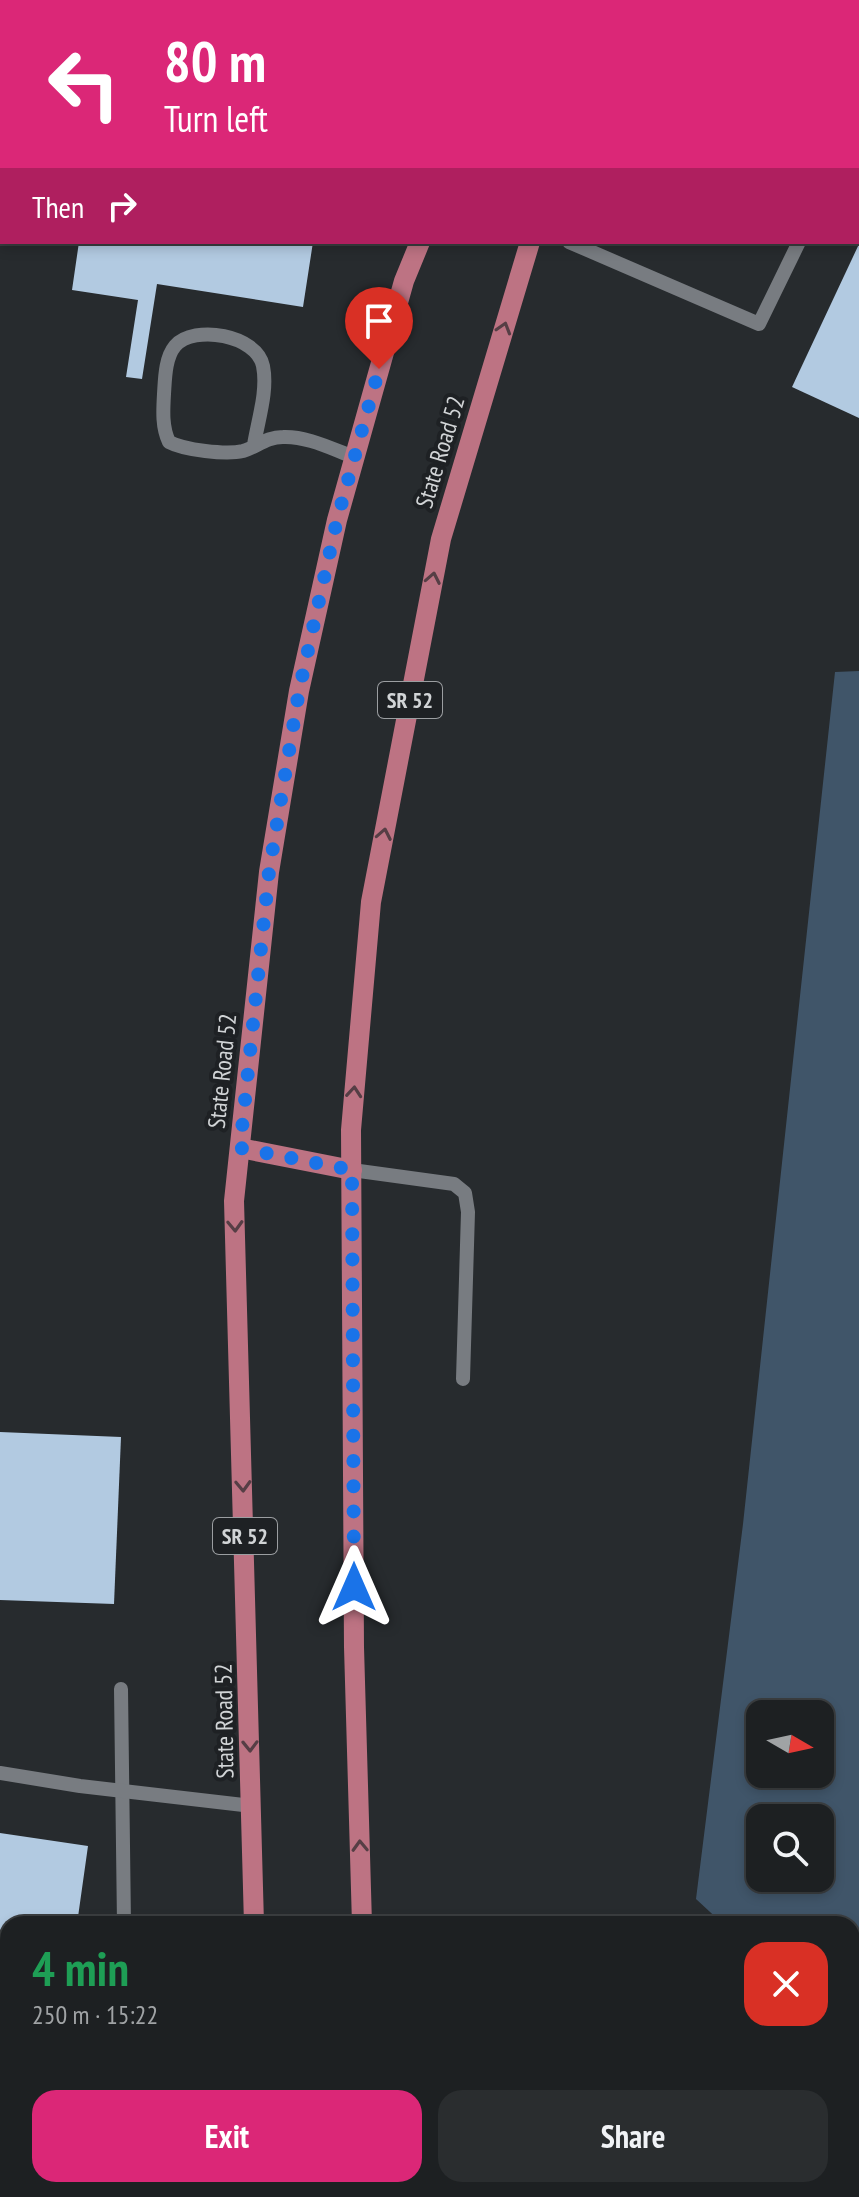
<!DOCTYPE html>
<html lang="en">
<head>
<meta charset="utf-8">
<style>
	body { margin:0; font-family:"PT Sans Narrow",sans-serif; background:#2a2d2f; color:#f1f3f6; height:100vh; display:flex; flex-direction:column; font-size:30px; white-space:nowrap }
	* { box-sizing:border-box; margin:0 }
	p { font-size:26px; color:#a0a3a5 }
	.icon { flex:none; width:44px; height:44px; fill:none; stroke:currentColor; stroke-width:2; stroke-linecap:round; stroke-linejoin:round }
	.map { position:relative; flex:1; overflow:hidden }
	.drawer { position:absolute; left:0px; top:1916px; width:860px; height:282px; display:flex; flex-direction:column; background:#1d2022; border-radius:24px 24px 0 0; box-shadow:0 4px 12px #0003,0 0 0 2px #3b3e40 }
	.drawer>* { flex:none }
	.hud { position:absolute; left:0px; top:0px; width:860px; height:244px; box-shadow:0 4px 12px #0003,0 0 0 2px #3b3e40; background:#db2777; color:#fff; overflow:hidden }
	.needle { width:52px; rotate:99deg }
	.tools { position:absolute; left:746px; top:1700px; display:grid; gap:16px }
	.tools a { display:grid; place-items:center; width:88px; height:88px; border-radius:16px; background:#1d2022; box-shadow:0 4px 12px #0003,0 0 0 2px #3b3e40; font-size:40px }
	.pin { position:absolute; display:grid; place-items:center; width:68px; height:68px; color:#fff; margin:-82px -34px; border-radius:50% 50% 50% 0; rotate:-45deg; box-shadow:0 0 8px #0007 }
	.pin .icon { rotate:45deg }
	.me { position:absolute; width:88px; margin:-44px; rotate:0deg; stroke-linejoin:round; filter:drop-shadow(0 0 6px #0008) }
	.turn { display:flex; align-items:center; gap:28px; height:168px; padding:0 32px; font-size:36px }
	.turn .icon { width:104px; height:104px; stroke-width:2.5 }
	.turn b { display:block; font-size:56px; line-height:68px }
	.then { display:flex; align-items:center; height:76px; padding:0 32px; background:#0003; gap:16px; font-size:30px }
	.round { display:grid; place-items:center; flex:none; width:84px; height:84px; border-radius:24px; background:#2a2d2f }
	.head { display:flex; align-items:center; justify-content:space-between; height:136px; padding:0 32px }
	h1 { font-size:48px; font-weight:800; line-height:60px; color:#1e9e55 }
	.button { display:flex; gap:16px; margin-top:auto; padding:16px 32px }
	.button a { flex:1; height:92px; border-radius:24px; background:#db2777; color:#fff; font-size:32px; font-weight:800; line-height:92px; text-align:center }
	.button a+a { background:#2a2d2f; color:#f1f3f6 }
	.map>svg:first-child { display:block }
	.water { fill:#405569; fill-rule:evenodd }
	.building { fill:#b2cae1 }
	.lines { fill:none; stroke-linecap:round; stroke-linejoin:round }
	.service { stroke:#787c81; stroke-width:14 }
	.minor { stroke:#787c81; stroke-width:20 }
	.primary { stroke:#bd7383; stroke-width:20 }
	.oneway { stroke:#563e45 }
	.route { stroke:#1a73e8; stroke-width:14; stroke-dasharray:0 25.2 }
	.labels { text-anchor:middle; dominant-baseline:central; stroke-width:8; stroke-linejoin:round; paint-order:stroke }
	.shield { fill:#1e2124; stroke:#9b9ea1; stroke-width:2 }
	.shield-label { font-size:22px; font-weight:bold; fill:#d1d4d6 }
	.street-label { font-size:24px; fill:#d1d4d6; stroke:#1e2124 }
</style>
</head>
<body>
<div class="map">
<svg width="859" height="2197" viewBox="0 0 859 2197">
	<rect width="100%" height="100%" fill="#272b2e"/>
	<path class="water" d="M859 671V1963H852V1924H723L696 1899 743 1524 835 672ZM760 1714H820V1774H760ZM760 1818H820V1878H760Z"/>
	<g class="building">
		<polygon points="79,242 313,242 303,307 157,284 142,379 126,377 138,300 72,290"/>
		<polygon points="859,244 859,418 792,387"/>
		<polygon points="0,1432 121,1437 114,1604 0,1600"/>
		<polygon points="0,1833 88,1846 77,1924 8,1924 8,1971 0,1970"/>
		<polygon points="0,2050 8,2051 8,2190 63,2190 62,2197 0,2197"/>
		<polygon points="597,2190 684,2190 683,2197 596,2197"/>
	</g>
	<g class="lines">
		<g class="service">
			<polyline points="462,0 463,2"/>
			<polyline points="386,2 387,0"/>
			<polyline points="858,124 859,121"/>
			<polyline points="569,242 759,324 799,242"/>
			<path d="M254 445C258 420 268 391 263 366 257 335 194 324 175 346 165 358 165 379 164 394 163 411 162 427 169 442 184 450 226 455 243 451 257 447 266 437 283 437 307 436 332 449 354 457"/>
			<polyline points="352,1170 454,1184 465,1193 468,1212 463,1379"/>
			<polyline points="121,1689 124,1924"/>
			<polyline points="0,1773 80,1786 252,1806"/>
			<polyline points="0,2021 8,2022"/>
			<polyline points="132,2197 133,2190"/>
			<polyline points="441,2197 442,2190"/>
			<polyline points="529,2197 530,2190"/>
		</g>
		<polyline class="minor" points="844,0 848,2"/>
		<g class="primary">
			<polyline points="520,2 520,0"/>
			<polyline points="630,2 631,0"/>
			<polyline points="240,1148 352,1170"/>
			<polyline points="254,1924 234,1201 269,872 299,691 337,520 404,281 420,242"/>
			<polyline points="362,1924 354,1647 351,1130 371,902 441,539 530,242"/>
			<polyline points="261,2190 261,2197"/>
			<polyline points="369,2190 369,2197"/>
		</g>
	</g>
	<defs><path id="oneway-chevron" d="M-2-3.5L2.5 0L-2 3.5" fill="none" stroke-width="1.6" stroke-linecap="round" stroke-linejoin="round" transform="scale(2)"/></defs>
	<g class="oneway">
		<use href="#oneway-chevron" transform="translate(504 328) rotate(-73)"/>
		<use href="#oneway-chevron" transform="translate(433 578) rotate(-79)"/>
		<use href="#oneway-chevron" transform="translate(384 834) rotate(-79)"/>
		<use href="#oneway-chevron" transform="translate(354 1092) rotate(-85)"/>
		<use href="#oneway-chevron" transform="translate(235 1226) rotate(88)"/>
		<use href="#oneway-chevron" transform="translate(243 1486) rotate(88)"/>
		<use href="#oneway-chevron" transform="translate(250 1746) rotate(89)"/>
		<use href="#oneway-chevron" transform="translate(360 1846) rotate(-92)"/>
	</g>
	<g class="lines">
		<polyline class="route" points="354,1587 352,1170 240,1148 269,872 299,691 337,520 379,369"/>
	</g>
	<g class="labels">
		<g class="shield">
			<rect x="378" y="682" width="64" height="36" rx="6"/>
			<rect x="213" y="1518" width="64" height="36" rx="6"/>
		</g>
		<g class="shield-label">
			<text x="410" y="700">SR 52</text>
			<text x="245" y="1536">SR 52</text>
		</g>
		<g class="street-label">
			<text transform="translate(440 452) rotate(-73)">State Road 52</text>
			<text transform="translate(222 1071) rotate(-84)">State Road 52</text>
			<text transform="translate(224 1721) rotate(-91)">State Road 52</text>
		</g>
	</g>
</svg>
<div class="tools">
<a><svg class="needle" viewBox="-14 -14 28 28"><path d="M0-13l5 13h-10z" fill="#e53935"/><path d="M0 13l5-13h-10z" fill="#a0a3a5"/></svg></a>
<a><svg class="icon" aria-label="search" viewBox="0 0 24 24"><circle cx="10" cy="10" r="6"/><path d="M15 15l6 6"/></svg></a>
</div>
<div class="pin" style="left:379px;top:369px;background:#d93025"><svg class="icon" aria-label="arrive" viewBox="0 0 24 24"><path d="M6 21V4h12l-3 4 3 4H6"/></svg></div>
<svg class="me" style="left:354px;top:1587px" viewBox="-20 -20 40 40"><path d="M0-17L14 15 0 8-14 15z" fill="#1a73e8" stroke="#fff" stroke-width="4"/></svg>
<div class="hud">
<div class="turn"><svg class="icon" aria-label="left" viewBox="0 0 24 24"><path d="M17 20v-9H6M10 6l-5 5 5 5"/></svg><div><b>80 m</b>Turn left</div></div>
<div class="then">Then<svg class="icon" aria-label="right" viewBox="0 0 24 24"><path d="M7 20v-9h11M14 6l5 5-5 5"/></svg></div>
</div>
<section class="drawer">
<div class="head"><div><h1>4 min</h1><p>250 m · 15:22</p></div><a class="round" style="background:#d93025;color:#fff"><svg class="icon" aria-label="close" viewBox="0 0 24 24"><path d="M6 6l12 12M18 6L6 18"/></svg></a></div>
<div class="button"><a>Exit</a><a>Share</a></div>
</section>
</div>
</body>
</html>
